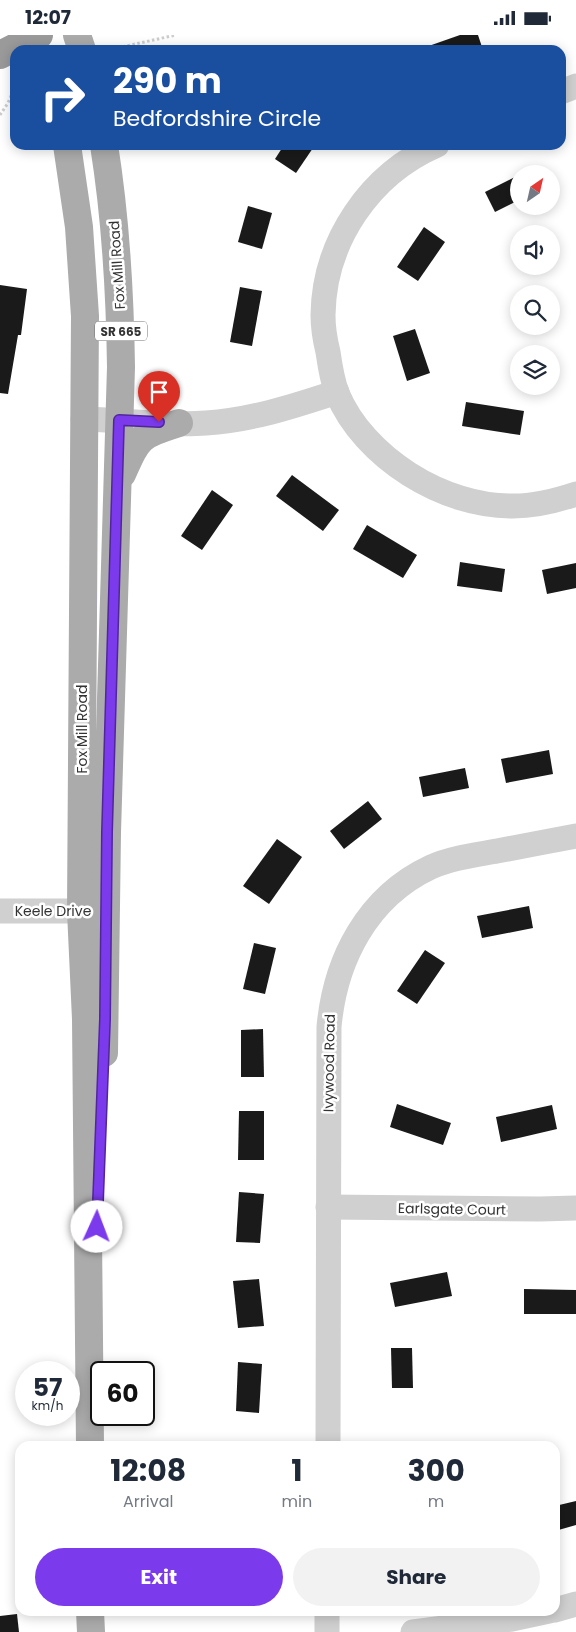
<!DOCTYPE html>
<html lang="en">
<head>
<meta charset="utf-8">
<style>
	body { margin:0; font-family:Poppins,sans-serif; background:#f2f2f3; color:#1f2937; height:100vh; display:flex; flex-direction:column; font-size:19px; white-space:nowrap }
	* { box-sizing:border-box; margin:0 }
	p { font-size:16px; color:#747a83 }
	.icon { flex:none; width:28px; height:28px; fill:none; stroke:currentColor; stroke-width:2; stroke-linecap:round; stroke-linejoin:round }
	.map { position:relative; flex:1; overflow:hidden }
	.sheet { position:absolute; left:15px; top:1406px; width:545px; height:175px; display:flex; flex-direction:column; background:#fff; border-radius:15px; box-shadow:0 2px 12px #0003 }
	.sheet>* { flex:none }
	.top-card { position:absolute; left:10px; top:10px; width:556px; height:105px; border-radius:15px; box-shadow:0 2px 12px #0003; background:#1a4fa0; color:#fff; overflow:hidden }
	.needle { width:32px; rotate:34deg }
	.buttons { position:absolute; left:510px; top:130px; display:grid; gap:10px }
	.buttons a { display:grid; place-items:center; width:50px; height:50px; border-radius:50%; background:#fff; box-shadow:0 2px 12px #0003; font-size:25px }
	.speed { position:absolute; left:15px; top:1326px; display:flex; gap:10px; font-size:25px; font-weight:700; text-align:center }
	.speed>* { display:grid; place-content:center; width:65px; height:65px; border-radius:50%; background:#fff; box-shadow:0 2px 12px #0003; line-height:1 }
	.speed small { font-size:12px; font-weight:400 }
	.speed .limit { border:2px solid #111; border-radius:8px; background:#fff; color:#111 }
	.pin { position:absolute; display:grid; place-items:center; width:42px; height:42px; color:#fff; margin:-51px -21px; border-radius:50% 50% 50% 0; rotate:-45deg; box-shadow:0 0 5px #0007 }
	.pin .icon { rotate:45deg }
	.me { position:absolute; width:55px; margin:-28px; rotate:2deg; stroke-linejoin:round; filter:drop-shadow(0 0 4px #0008) }
	.turn { display:flex; align-items:center; gap:18px; height:105px; padding:0 20px; font-size:22px }
	.turn .icon { width:65px; height:65px; stroke-width:2.5 }
	.turn b { display:block; font-size:35px; line-height:42px }
	.eta { display:flex; justify-content:space-evenly; align-items:center; height:85px; text-align:center }
	.eta b { font-size:30px; font-weight:700; line-height:35px }
	.cta { display:flex; gap:10px; margin-top:auto; padding:10px 20px }
	.cta a { flex:1; height:58px; border-radius:30px; background:#7c3aed; color:#fff; font-size:20px; font-weight:700; line-height:58px; text-align:center }
	.cta a+a { background:#f2f2f3; color:#1f2937 }
	.status { display:flex; justify-content:space-between; align-items:center; height:35px; padding:0 25px; background:#fff; direction:ltr }
	.status svg { height:14px; fill:currentColor }
	.map>svg:first-child { display:block }
	.building { fill:#1a1a1a }
	.lines { fill:none; stroke-linecap:round; stroke-linejoin:round }
	.path { stroke:#cdcdcd; stroke-width:3; stroke-dasharray:2.5 2.5; stroke-linecap:butt }
	.minor { stroke:#d0d0d0; stroke-width:25 }
	.major { stroke:#ababab; stroke-width:28 }
	.highway { stroke:#9a9a9a; stroke-width:28 }
	.route-casing { stroke:#51269a; stroke-width:12 }
	.route { stroke:#7c3aed; stroke-width:9 }
	.labels { text-anchor:middle; dominant-baseline:central; stroke-width:5; stroke-linejoin:round; paint-order:stroke }
	.shield { fill:#fff; stroke:#707070; stroke-width:1 }
	.shield-label { font-size:12px; font-weight:bold; fill:#333 }
	.street-label { font-size:14px; fill:#333; stroke:#fff }
</style>
</head>
<body>
<div class="status"><b>12:07</b><svg viewBox="0 0 49 12"><path d="M0 12V9h3v3zM5 12V6h3v6zM10 12V3h3v9zM15 12V0h3v12zM26 1h20v11H26zM47 4h2v5h-2z"/></svg></div>
<div class="map">
<svg width="576" height="1597" viewBox="0 0 576 1597">
	<rect width="100%" height="100%" fill="#fff"/>
	<g class="building">
		<polygon points="460,0 478,0 483,15 423,15 423,13"/>
		<polygon points="284,110 315,110 296,138 275,124"/>
		<polygon points="519,140 519,165 495,177 485,157"/>
		<polygon points="248,171 272,178 262,214 238,207"/>
		<polygon points="424,192 445,207 418,246 397,232"/>
		<polygon points="0,250 27,254 21,300 18,300 8,359 0,358"/>
		<polygon points="240,252 262,256 252,311 230,307"/>
		<polygon points="415,294 430,338 407,346 393,301"/>
		<polygon points="466,367 524,376 520,400 462,391"/>
		<polygon points="292,440 339,475 323,496 276,461"/>
		<polygon points="212,455 233,470 202,515 181,501"/>
		<polygon points="367,490 417,520 403,543 353,514"/>
		<polygon points="460,527 505,534 502,557 457,551"/>
		<polygon points="576,528 576,553 547,559 542,535"/>
		<polygon points="549,715 553,739 506,748 501,724"/>
		<polygon points="465,733 469,753 423,762 419,742"/>
		<polygon points="368,766 382,784 344,814 330,796"/>
		<polygon points="277,804 302,822 269,869 243,851"/>
		<polygon points="529,871 533,893 482,903 477,881"/>
		<polygon points="254,908 276,913 265,959 243,954"/>
		<polygon points="425,915 445,928 417,969 397,956"/>
		<polygon points="263,994 264,1042 241,1042 241,995"/>
		<polygon points="397,1069 451,1088 443,1110 390,1092"/>
		<polygon points="552,1070 557,1094 501,1107 496,1082"/>
		<polygon points="239,1076 264,1076 264,1125 238,1125"/>
		<polygon points="239,1157 264,1159 260,1208 236,1207"/>
		<polygon points="447,1237 452,1261 395,1272 390,1248"/>
		<polygon points="259,1244 264,1291 238,1293 233,1246"/>
		<polygon points="524,1254 576,1255 576,1279 524,1279"/>
		<polygon points="391,1313 412,1313 413,1353 392,1353"/>
		<polygon points="238,1327 262,1329 259,1378 236,1376"/>
		<polygon points="576,1466 576,1490 555,1496 555,1471"/>
		<polygon points="17,1579 19,1597 0,1597 0,1581"/>
	</g>
	<g class="lines">
		<g class="path">
			<polyline points="108,15 176,0"/>
			<polyline points="0,80 8,68 15,52"/>
		</g>
		<g class="minor">
			<polyline points="561,57 576,51"/>
			<path d="M437 110C370 139 324 206 323 280 323 293 325 305 328 317 330 331 332 345 337 358 364 423 444 472 513 471 535 471 555 466 576 459"/>
			<path d="M83 384C124 385 166 391 206 388 252 385 294 371 337 357"/>
			<polyline points="0,876 100,876"/>
			<polyline points="328,1172 540,1174 576,1173"/>
			<path d="M328 1411 329 992C335 925 367 862 431 832 451 823 475 820 497 816 523 811 550 806 576 801"/>
			<polyline points="555,1575 576,1569"/>
			<polyline points="327,1597 327,1576"/>
			<polyline points="413,1597 512,1584 549,1576"/>
		</g>
		<g class="major">
			<polyline points="77,0 82,15"/>
			<polyline points="67,110 79,192 85,281 81,876 86,984 90,1411"/>
			<path d="M104 110C116 185 120 257 121 332L107 797 104 1018"/>
			<path d="M122 439C139 401 139 401 179 388"/>
			<polyline points="90,1576 91,1597"/>
		</g>
		<polyline class="highway" points="0,20 39,0"/>
	</g>
	<g class="lines">
		<g class="route-casing">
			<polyline id="route" points="97,1192 105,984 107,797 119,385 159,387"/>
		</g>
		<use href="#route" class="route"/>
	</g>
	<g class="labels">
		<rect class="shield" x="95" y="286.5" width="52" height="19" rx="4"/>
		<g class="shield-label">
			<text x="121" y="296">SR 665</text>
		</g>
		<g class="street-label">
			<text transform="translate(117 230) rotate(-94)">Fox Mill Road</text>
			<text transform="translate(82 694) rotate(-90)">Fox Mill Road</text>
			<text x="53" y="876">Keele Drive</text>
			<text transform="translate(329 1028) rotate(-89)">Ivywood Road</text>
			<text transform="translate(452 1174) rotate(1)">Earlsgate Court</text>
		</g>
	</g>
</svg>
<div class="buttons">
<a><svg class="needle" viewBox="-14 -14 28 28"><path d="M0-13l5 13h-10z" fill="#e53935"/><path d="M0 13l5-13h-10z" fill="#747a83"/></svg></a>
<a><svg class="icon" aria-label="sound" viewBox="0 0 24 24"><path d="M4 9h4l5-4v14l-5-4H4zM17 9q2 3 0 6"/></svg></a>
<a><svg class="icon" aria-label="search" viewBox="0 0 24 24"><circle cx="10" cy="10" r="6"/><path d="M15 15l6 6"/></svg></a>
<a><svg class="icon" aria-label="layers" viewBox="0 0 24 24"><path d="M12 4l9 5-9 5-9-5zM3 14l9 5 9-5"/></svg></a>
</div>
<div class="speed"><div>57<small>km/h</small></div><div class="limit">60</div></div>
<div class="pin" style="left:159px;top:387px;background:#d93025"><svg class="icon" aria-label="arrive" viewBox="0 0 24 24"><path d="M6 21V4h12l-3 4 3 4H6"/></svg></div>
<svg class="me" style="left:97px;top:1192px" viewBox="-20 -20 40 40"><circle r="19" fill="#fff"/><path d="M0-13L10 11 0 6-10 11z" fill="#7c3aed"/></svg>
<div class="top-card">
<div class="turn"><svg class="icon" aria-label="right" viewBox="0 0 24 24"><path d="M7 20v-9h11M14 6l5 5-5 5"/></svg><div><b>290 m</b>Bedfordshire Circle</div></div>
</div>
<section class="sheet">
<div class="eta">
<div><b>12:08</b><p>Arrival</p></div>
<div><b>1</b><p>min</p></div>
<div><b>300</b><p>m</p></div>
</div>
<div class="cta"><a>Exit</a><a>Share</a></div>
</section>
</div>
</body>
</html>
